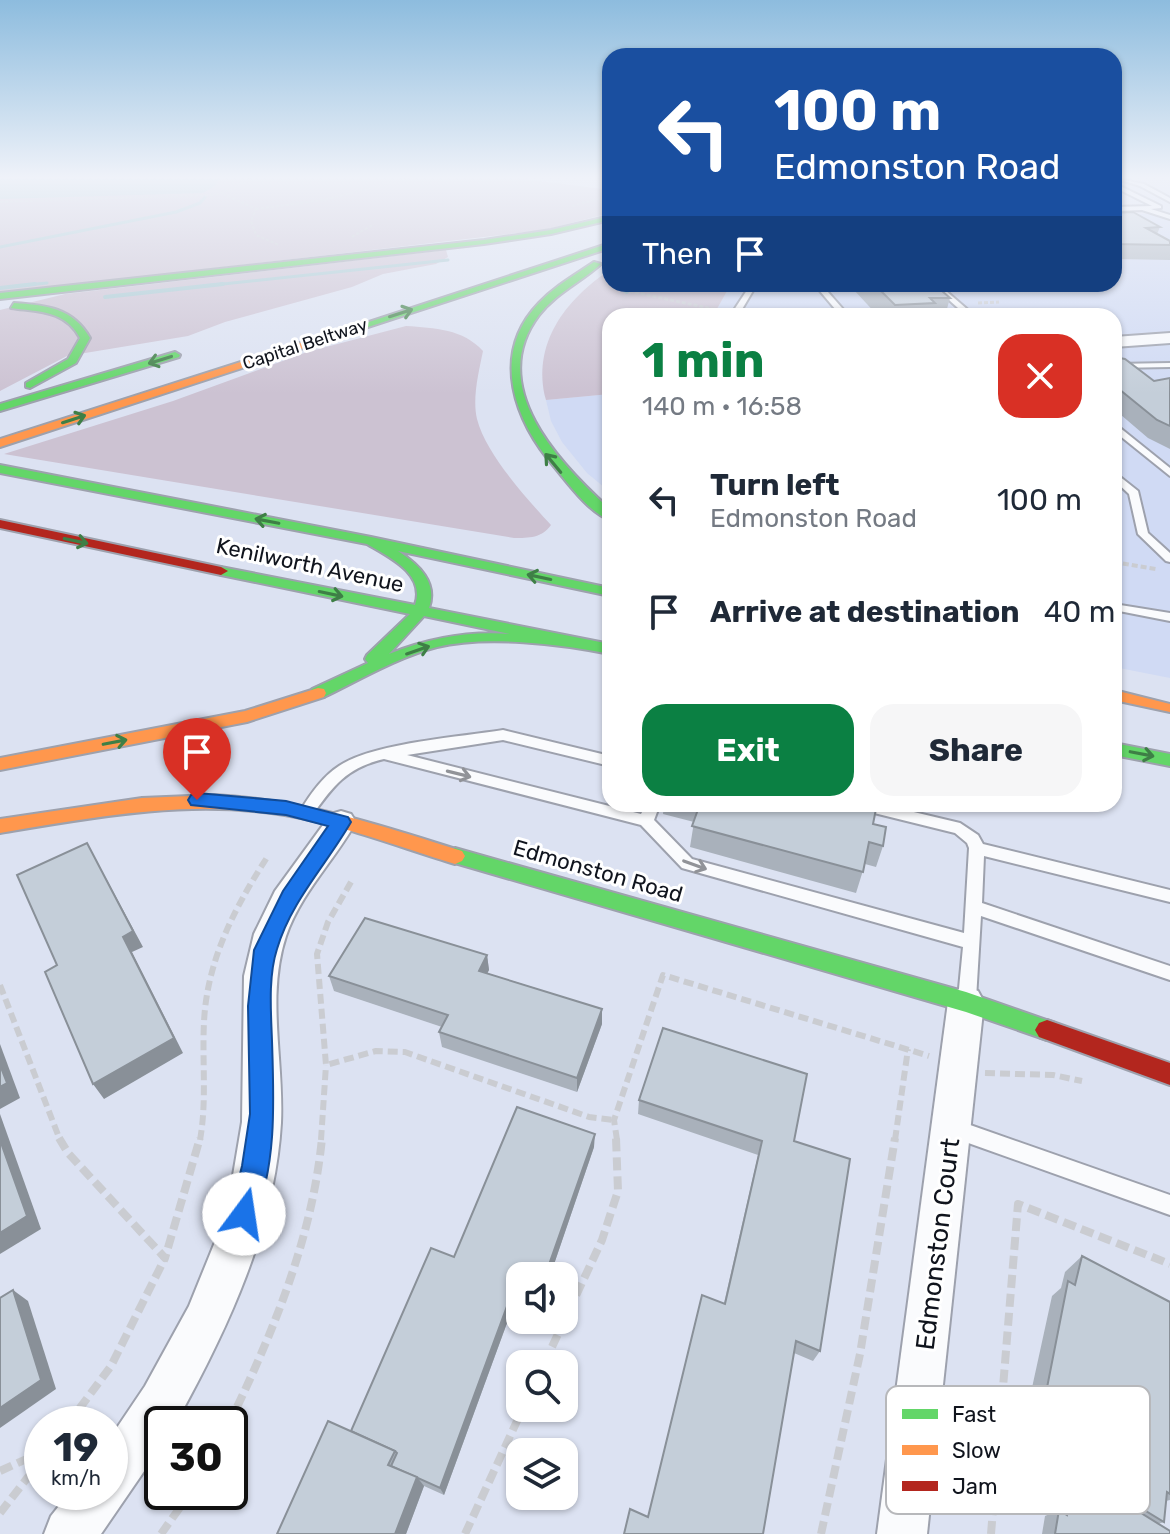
<!DOCTYPE html>
<html lang="en">
<head>
<meta charset="utf-8">
<style>
	body { margin:0; font-family:Rubik,sans-serif; background:#f6f6f7; color:#1f2937; height:100vh; display:flex; flex-direction:column; font-size:30px; white-space:nowrap }
	* { box-sizing:border-box; margin:0 }
	p { font-size:26px; color:#747a83 }
	.icon { flex:none; width:44px; height:44px; fill:none; stroke:currentColor; stroke-width:2; stroke-linecap:round; stroke-linejoin:round }
	.map { position:relative; flex:1; overflow:hidden }
	.drawer { position:absolute; left:602px; top:308px; width:520px; height:504px; display:flex; flex-direction:column; background:#fff; border-radius:24px; box-shadow:0 2px 6px #0004 }
	.drawer>* { flex:none }
	.guide { position:absolute; left:602px; top:48px; width:520px; height:244px; border-radius:24px; box-shadow:0 2px 6px #0004; background:#1a4fa0; color:#fff; overflow:hidden }
	.controls { position:absolute; left:506px; top:1262px; display:grid; gap:16px }
	.controls a { display:grid; place-items:center; width:72px; height:72px; border-radius:16px; background:#fff; box-shadow:0 2px 6px #0004; font-size:40px }
	.speed { position:absolute; left:24px; top:1406px; display:flex; gap:16px; font-size:40px; font-weight:700; text-align:center }
	.speed>* { display:grid; place-content:center; width:104px; height:104px; border-radius:50%; background:#fff; box-shadow:0 2px 6px #0004; line-height:1 }
	.speed small { font-size:20px; font-weight:400 }
	.speed .limit { border:4px solid #111; border-radius:12px; background:#fff; color:#111 }
	.pin { position:absolute; display:grid; place-items:center; width:68px; height:68px; color:#fff; margin:-82px -34px; border-radius:50% 50% 50% 0; rotate:-45deg; box-shadow:0 0 8px #0007 }
	.pin .icon { rotate:45deg }
	.me { position:absolute; width:88px; margin:-44px; rotate:14deg; stroke-linejoin:round; filter:drop-shadow(0 0 6px #0008) }
	.turn { display:flex; align-items:center; gap:28px; height:168px; padding:0 40px; font-size:36px }
	.turn .icon { width:104px; height:104px; stroke-width:2.5 }
	.turn b { display:block; font-size:56px; line-height:68px }
	.then { display:flex; align-items:center; height:76px; padding:0 40px; background:#0003; gap:16px; font-size:30px }
	.round { display:grid; place-items:center; flex:none; width:84px; height:84px; border-radius:24px; background:#f6f6f7 }
	.head { display:flex; align-items:center; justify-content:space-between; height:136px; padding:0 40px }
	h1 { font-size:48px; font-weight:700; line-height:60px; color:#0b8043 }
	.cta { display:flex; gap:16px; margin-top:auto; padding:16px 40px }
	.cta a { flex:1; height:92px; border-radius:24px; background:#0b8043; color:#fff; font-size:32px; font-weight:700; line-height:92px; text-align:center }
	.cta a+a { background:#f6f6f7; color:#1f2937 }
	ul { padding:0; list-style:none }
	li { display:flex; align-items:center; gap:24px; height:112px; padding:0 40px }
	li div { flex:1 }
	li b { display:block; font-size:30px }
	li em { font-style:normal }
	.map>svg:first-child { display:block }
	.built { fill:#d0daf4 }
	.green { fill:#ccc2d2 }
	.water { fill:#a6c8d0 }
	.lines { fill:none; stroke-linecap:round; stroke-linejoin:round }
	.stream-far1 { stroke:#a6c8d0; stroke-width:3 }
	.stream { stroke:#a6c8d0; stroke-width:4 }
	.lane-casing { stroke:#9da1ad; stroke-width:4 }
	.street-casing { stroke:#9da1ad; stroke-width:4 }
	.fast-casing { stroke:#9da1ad; stroke-width:4 }
	.slow-casing { stroke:#9da1ad; stroke-width:4 }
	.jam-casing { stroke:#9da1ad; stroke-width:4 }
	.path-far4 { stroke:#caccd1; stroke-width:2; stroke-dasharray:3 2; stroke-linecap:butt }
	.path-far3 { stroke:#caccd1; stroke-width:3; stroke-dasharray:4 2; stroke-linecap:butt }
	.path-far2 { stroke:#caccd1; stroke-width:4; stroke-dasharray:6 3; stroke-linecap:butt }
	.path-far1 { stroke:#caccd1; stroke-width:6; stroke-dasharray:10 5; stroke-linecap:butt }
	.path { stroke:#caccd1; stroke-width:8; stroke-dasharray:13 6; stroke-linecap:butt }
	.lane { fill:#fafbfd; fill-rule:evenodd }
	.street { fill:#fafbfd; fill-rule:evenodd }
	.fast { fill:#63d668; fill-rule:evenodd }
	.slow { fill:#ff974d; fill-rule:evenodd }
	.jam { fill:#b3261e; fill-rule:evenodd }
	.wall { fill:#a9b1bb }
	.shaded-wall { fill:#899098 }
	.building { fill:#c4ced9; stroke:#899098; stroke-width:2 }
	.oneway { stroke:#3e7f46 }
	.oneway2 { stroke:#919398 }
	.route { fill:#1a73e8; stroke:#114b97; stroke-width:2 }
	.labels { text-anchor:middle; dominant-baseline:central; stroke-width:6; stroke-linejoin:round; paint-order:stroke }
	.far-street-label { font-size:18px; fill:#10141d; stroke:#fff }
	.street-label { font-size:22px; fill:#10141d; stroke:#fff }
	.near-street-label { font-size:26px; fill:#10141d; stroke:#fff }
	.key { fill:#fff; stroke:#b7b8bb; stroke-width:2 }
	.key-label { font-size:22px; fill:#10141d }
</style>
</head>
<body>
<div class="map">
<svg width="1170" height="1534" viewBox="0 0 1170 1534">
	<rect width="100%" height="100%" fill="#dce2f2"/>
	<g class="built">
		<polygon points="1170,212 1170,678 1114,667 1114,316 713,316 731,284 1114,284 1114,216"/>
		<polygon points="610,394 610,492 587,473 562,442 551,421 546,400"/>
	</g>
	<g class="green">
		<polygon points="0,179 524,179 610,190 610,213 544,230 0,293"/>
		<polygon points="446,250 448,257 436,264 383,274 352,287 225,322 188,336 67,356 0,391 0,310 65,294"/>
		<path d="M610 270V284H731L713 316H610V394L546 400C531 344 566 299 610 270Z"/>
		<path d="M406 326C435 328 463 329 483 351 479 371 472 398 477 419 486 454 526 498 551 525 542 538 529 538 514 538L4 454 173 401 307 352Z"/>
	</g>
	<polygon class="water" points="0,179 219,179 215,186 203,193 0,199"/>
	<g class="lines">
		<g class="stream-far1">
			<polyline points="0,247 176,212 200,203 205,197"/>
			<polyline points="615,284 618,286"/>
			<polyline points="16,286 47,283"/>
			<polyline points="204,286 448,260"/>
		</g>
		<g class="stream">
			<polyline points="615,284 627,292"/>
			<polyline points="0,288 35,284"/>
			<polyline points="105,297 223,284"/>
		</g>
		<g class="lane-casing">
			<g id="lane">
				<polygon points="1118,179 1144,184 1170,198 1170,202 1140,186"/>
				<polygon points="1114,183 1161,206 1161,208 1151,209 1170,215 1170,219 1142,210 1114,211 1114,207 1152,206 1114,187"/>
				<polygon points="751,284 757,284 738,316 730,316"/>
				<polygon points="814,284 821,284 849,316 841,316"/>
				<polygon points="931,284 938,284 975,316 967,316"/>
				<polygon points="1170,363 1170,367 1114,368 1114,364"/>
				<polygon points="1114,423 1170,468 1170,476 1114,431"/>
				<polygon points="1114,472 1138,491 1148,533 1170,553 1170,562 1166,561 1138,534 1129,494 1114,480"/>
				<polygon points="1114,604 1170,613 1170,621 1114,610"/>
				<path d="M503 730 610 756V766L503 740 407 755 641 814 646 804H660L654 820 692 859 964 933 969 848 967 843 955 833 858 809 853 808 851 804H880L960 823 978 835 983 844 1170 890V902L984 856 982 903 1170 966V980L981 916 976 999 973 1004 967 1007 961 1004 958 999 963 947 682 868 641 825 384 759C346 768 333 786 311 817H301L299 813C309 796 322 777 339 766 372 743 461 737 503 730Z"/>
				<polygon points="953,1119 1170,1195 1170,1215 946,1135 943,1128 946,1121"/>
			</g>
		</g>
		<g class="street-casing">
			<g id="street">
				<polygon points="1170,333 1170,343 1114,347 1114,337"/>
				<path d="M341 811 351 814 356 822C334 861 301 893 286 936 266 996 284 1061 281 1123 275 1228 228 1328 178 1419L175 1424H162V1445L101 1534H44L51 1516 70 1492H110V1438L145 1386 189 1306 217 1237 230 1193 242 1122 244 976 254 934 275 891 331 814Z"/>
				<polygon points="966,987 978,991 984,1002 927,1534 877,1534 948,1002 954,991"/>
			</g>
		</g>
		<g class="fast-casing">
			<g id="fast">
				<polygon points="610,216 610,220 551,234 484,244 0,299 0,293 484,240 551,230"/>
				<polygon points="610,243 610,248 325,341 317,339"/>
				<path d="M594 262 601 264C581 282 556 293 539 315 485 386 559 463 610 509V520C590 513 570 486 556 469 515 422 489 355 539 303 555 286 575 275 594 262Z"/>
				<path d="M14 303C46 305 73 308 90 338L76 363 30 388 26 387V383L68 359 80 338C65 310 39 312 11 308Z"/>
				<polygon points="175,352 180,355 179,357 0,411 0,404"/>
				<path d="M0 465 371 537 610 588V596L398 551C419 565 438 582 429 608L610 644V654C560 644 487 635 437 647 398 657 361 679 324 697H312L310 693 312 689 368 663 365 659 367 655 410 614 221 575 214 571 221 567 415 605C426 574 389 557 367 544L0 473ZM424 616 510 634C467 631 429 638 389 654Z"/>
				<polygon points="1114,743 1170,754 1170,766 1114,755"/>
				<polygon points="455,848 966,992 1055,1023 1059,1030 1055,1037 1047,1040 966,1012 448,861 445,856 448,851"/>
			</g>
		</g>
		<g class="slow-casing">
			<g id="slow">
				<polygon points="322,336 325,337 325,341 0,447 0,439"/>
				<polygon points="318,688 324,689 326,693 324,697 247,722 0,770 0,758 245,711"/>
				<polygon points="1114,690 1170,704 1170,712 1114,700"/>
				<path d="M214 795C300 799 381 825 462 851L465 856 462 861 455 864C399 847 343 825 285 815 190 799 94 817 0 833V819L142 798Z"/>
			</g>
		</g>
		<g class="jam-casing">
			<g id="jam">
				<polygon points="0,520 221,567 228,571 221,575 0,528"/>
				<polygon points="1047,1020 1170,1063 1170,1085 1039,1037 1035,1030 1039,1023"/>
			</g>
		</g>
		<g class="path-far4">
			<polyline points="223,194 256,209 251,221 256,235 279,245"/>
			<polyline points="0,202 212,195 230,190 249,179"/>
			<polyline points="572,206 610,196"/>
			<polyline points="256,209 323,200 406,179"/>
			<polyline points="352,237 374,224"/>
		</g>
		<g class="path-far3">
			<polyline points="629,291 722,311"/>
			<polyline points="978,303 999,302"/>
		</g>
		<polyline class="path-far2" points="1114,562 1156,569"/>
		<g class="path-far1">
			<polyline points="351,882 328,922 317,954 326,1065 376,1051 405,1052 589,1117 614,1120"/>
			<polyline points="0,985 60,1140"/>
			<polyline points="985,1073 1053,1075 1082,1081"/>
			<path d="M200 1140C207 1101 202 1062 204 1022 207 960 235 907 268 856"/>
			<polyline points="321,1140 326,1065"/>
			<polyline points="617,1140 614,1120 663,975 929,1056"/>
			<polyline points="895,1140 908,1049"/>
		</g>
		<g class="path">
			<polyline points="59,1138 68,1153 165,1258 200,1138"/>
			<polyline points="544,1364 602,1240 618,1191 616,1138"/>
			<polyline points="68,1424 111,1366 165,1258"/>
			<path d="M229 1424C273 1332 312 1240 322 1138"/>
			<polyline points="0,1471 42,1452"/>
			<polyline points="0,1513 42,1459"/>
			<polyline points="161,1534 191,1492"/>
			<polyline points="465,1534 523,1408"/>
			<polyline points="821,1534 860,1354 895,1138"/>
			<polyline points="991,1534 1018,1204 1170,1264"/>
		</g>
		<use href="#lane" class="lane"/>
		<use href="#street" class="street"/>
		<use href="#fast" class="fast"/>
		<use href="#slow" class="slow"/>
		<use href="#jam" class="jam"/>
	</g>
	<g class="wall">
		<polygon points="1114,213 1160,227 1157,234 1170,241 1170,260 1118,259 1116,265 1114,265"/>
		<polygon points="855,284 934,284 950,298 945,316 878,316 854,290"/>
		<polygon points="1114,357 1154,381 1170,378 1170,449 1148,438 1114,409"/>
		<polygon points="664,804 877,804 873,824 883,846 876,867 865,864 856,893 690,847 694,822 663,814"/>
		<polygon points="487,955 489,970 487,973 602,1009 602,1024 577,1092 442,1047 439,1032 442,1027 334,991 329,976"/>
		<polygon points="639,1100 794,1141 820,1351 813,1361 794,1353 724,1303 758,1155 638,1114"/>
		<polygon points="594,1147 550,1276 520,1276 520,1303 515,1301 444,1495 424,1486 406,1534 277,1534 351,1431 454,1257"/>
		<polygon points="1082,1256 1170,1302 1170,1500 1166,1501 1164,1522 1158,1524 1170,1534 1042,1534 1045,1516 1054,1512 1058,1493 1024,1473 1032,1434 1023,1429 1052,1296 1061,1288 1065,1272"/>
	</g>
	<g class="shaded-wall">
		<polygon points="87,843 143,947 132,952 183,1053 104,1099 93,1084 123,937"/>
		<polygon points="487,955 489,970 481,986 479,971"/>
		<polygon points="602,1009 602,1024 577,1092 577,1078"/>
		<polygon points="0,1044 20,1098 0,1109"/>
		<polygon points="0,1114 41,1229 0,1254"/>
		<polygon points="595,1134 594,1147 550,1276 545,1276"/>
		<polygon points="13,1290 28,1301 56,1389 0,1428 0,1408"/>
		<polygon points="513,1290 515,1301 444,1495 440,1488"/>
		<polygon points="417,1477 424,1486 406,1534 395,1534"/>
	</g>
	<g class="building">
		<polygon points="1133,212 1160,227 1146,228 1170,241 1170,245 1114,244 1114,213"/>
		<polygon points="874,284 934,284 950,298 930,298 935,303 895,305"/>
		<polygon points="841,309 847,316 729,316 728,315 832,310 834,312 837,312 834,310"/>
		<polygon points="1114,357 1125,359 1154,381 1170,378 1170,426 1157,420 1114,385"/>
		<rect x="1114" y="498" width="3" height="34"/>
		<polygon points="700,804 877,804 873,824 886,827 883,846 869,842 863,872 692,826"/>
		<polygon points="87,843 133,931 123,937 174,1038 93,1084 45,972 57,965 17,875"/>
		<polygon points="365,918 487,955 479,971 602,1009 577,1078 439,1032 448,1015 329,976"/>
		<polygon points="663,1028 807,1074 794,1141 850,1159 820,1351 796,1341 763,1534 624,1534 630,1509 648,1517 702,1295 725,1304 762,1141 639,1100"/>
		<polygon points="0,1065 7,1083 0,1087"/>
		<polygon points="517,1107 595,1134 545,1276 520,1276 520,1293 513,1290 440,1488 391,1466 397,1453 395,1451 351,1431 431,1248 454,1257"/>
		<polygon points="0,1140 27,1216 0,1233"/>
		<polygon points="1082,1256 1170,1302 1170,1494 1167,1492 1164,1522 1105,1486 1102,1499 1042,1463 1050,1424 1041,1418 1068,1281 1075,1285"/>
		<polygon points="13,1290 41,1380 0,1408 0,1298"/>
		<polygon points="328,1421 395,1451 388,1465 417,1477 395,1534 277,1534"/>
		<polygon points="1072,1486 1097,1501 1102,1499 1104,1490 1170,1531 1170,1534 1055,1534 1059,1510 1067,1515"/>
	</g>
	<defs><path id="oneway-shaft" d="M-6 0H5M1.5-3L5.5 0L1.5 3" fill="none" stroke-width="1.6" stroke-linecap="round" stroke-linejoin="round" transform="scale(2)"/></defs>
	<g class="oneway">
		<use href="#oneway-shaft" transform="translate(401 313) rotate(-18)"/>
		<use href="#oneway-shaft" transform="translate(160 360) rotate(163)"/>
		<use href="#oneway-shaft" transform="translate(74 419) rotate(-18)"/>
		<use href="#oneway-shaft" transform="translate(553 463) rotate(-130)"/>
		<use href="#oneway-shaft" transform="translate(267 521) rotate(-169)"/>
		<use href="#oneway-shaft" transform="translate(76 541) rotate(12)"/>
		<use href="#oneway-shaft" transform="translate(539 577) rotate(-168)"/>
		<use href="#oneway-shaft" transform="translate(331 594) rotate(12)"/>
		<use href="#oneway-shaft" transform="translate(418 650) rotate(-19)"/>
		<use href="#oneway-shaft" transform="translate(115 742) rotate(-11)"/>
		<use href="#oneway-shaft" transform="translate(1142 754) rotate(11)"/>
	</g>
	<g class="oneway2">
		<use href="#oneway-shaft" transform="translate(459 774) rotate(14)"/>
		<use href="#oneway-shaft" transform="translate(695 865) rotate(20)"/>
	</g>
	<linearGradient id="sky" x2="0" y2="1"><stop stop-color="#8dbcde"/><stop offset="0.45" stop-color="#eff2f9"/><stop offset="1" stop-color="#eff2f9" stop-opacity="0"/></linearGradient>
	<rect width="1170" height="394" fill="url(#sky)"/>
	<path class="route" d="M197 793 286 801 348 817 351 822C327 864 291 901 277 949 268 977 271 1012 272 1041 274 1102 277 1166 253 1223L244 1227 234 1223 230 1214 242 1166 250 1114 248 1006 254 950 283 891 328 826 286 815 191 805 188 800 191 795Z"/>
	<g class="labels">
		<g class="far-street-label">
			<text transform="translate(305 344) rotate(-18)">Capital Beltway</text>
		</g>
		<g class="street-label">
			<text transform="translate(310 565) rotate(12)">Kenilworth Avenue</text>
			<text transform="translate(598 871) rotate(16)">Edmonston Road</text>
		</g>
		<g class="near-street-label">
			<text transform="translate(938 1244) rotate(-83)">Edmonston Court</text>
		</g>
	</g>
	<rect x="886" y="1386" width="264" height="128" rx="12" class="key"/>
	<rect x="902" y="1409" width="36" height="10" fill="#63d668"/>
	<rect x="902" y="1445" width="36" height="10" fill="#ff974d"/>
	<rect x="902" y="1481" width="36" height="10" fill="#b3261e"/>
	<g class="key-label">
		<text x="952" y="1422">Fast</text>
		<text x="952" y="1458">Slow</text>
		<text x="952" y="1494">Jam</text>
	</g>
</svg>
<div class="controls">
<a><svg class="icon" aria-label="sound" viewBox="0 0 24 24"><path d="M4 9h4l5-4v14l-5-4H4zM17 9q2 3 0 6"/></svg></a>
<a><svg class="icon" aria-label="search" viewBox="0 0 24 24"><circle cx="10" cy="10" r="6"/><path d="M15 15l6 6"/></svg></a>
<a><svg class="icon" aria-label="layers" viewBox="0 0 24 24"><path d="M12 4l9 5-9 5-9-5zM3 14l9 5 9-5"/></svg></a>
</div>
<div class="speed"><div>19<small>km/h</small></div><div class="limit">30</div></div>
<div class="pin" style="left:197px;top:800px;background:#d93025"><svg class="icon" aria-label="arrive" viewBox="0 0 24 24"><path d="M6 21V4h12l-3 4 3 4H6"/></svg></div>
<svg class="me" style="left:244px;top:1214px" viewBox="-20 -20 40 40"><circle r="19" fill="#fff"/><path d="M0-13L10 11 0 6-10 11z" fill="#1a73e8"/></svg>
<div class="guide">
<div class="turn"><svg class="icon" aria-label="left" viewBox="0 0 24 24"><path d="M17 20v-9H6M10 6l-5 5 5 5"/></svg><div><b>100 m</b>Edmonston Road</div></div>
<div class="then">Then<svg class="icon" aria-label="arrive" viewBox="0 0 24 24"><path d="M6 21V4h12l-3 4 3 4H6"/></svg></div>
</div>
<section class="drawer">
<div class="head"><div><h1>1 min</h1><p>140 m · 16:58</p></div><a class="round" style="background:#d93025;color:#fff"><svg class="icon" aria-label="close" viewBox="0 0 24 24"><path d="M6 6l12 12M18 6L6 18"/></svg></a></div>
<ul>
<li><svg class="icon" aria-label="left" viewBox="0 0 24 24"><path d="M17 20v-9H6M10 6l-5 5 5 5"/></svg><div><b>Turn left</b><p>Edmonston Road</p></div><em>100 m</em></li>
<li><svg class="icon" aria-label="arrive" viewBox="0 0 24 24"><path d="M6 21V4h12l-3 4 3 4H6"/></svg><div><b>Arrive at destination</b></div><em>40 m</em></li>
</ul>
<div class="cta"><a>Exit</a><a>Share</a></div>
</section>
</div>
</body>
</html>
